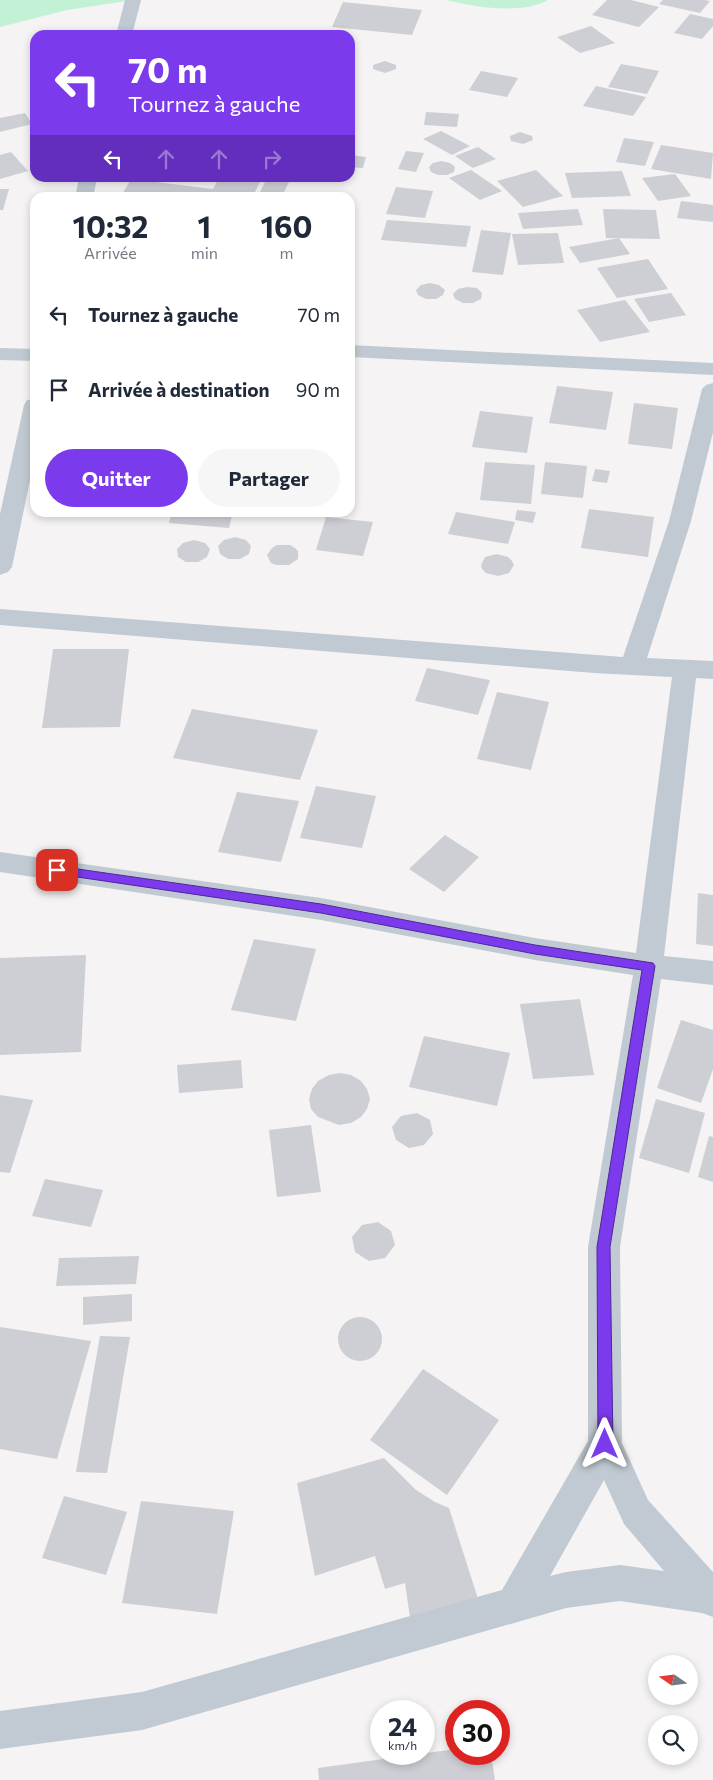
<!DOCTYPE html>
<html lang="fr">
<head>
<meta charset="utf-8">
<style>
	body { margin:0; font-family:Commissioner,sans-serif; background:#f6f6f7; color:#1f2937; height:100vh; display:flex; flex-direction:column; font-size:19px; white-space:nowrap }
	* { box-sizing:border-box; margin:0 }
	p { font-size:16px; color:#747a83 }
	.icon { flex:none; width:28px; height:28px; fill:none; stroke:currentColor; stroke-width:2; stroke-linecap:round; stroke-linejoin:round }
	.map { position:relative; flex:1; overflow:hidden }
	.drawer { position:absolute; left:30px; top:192px; width:325px; height:325px; display:flex; flex-direction:column; background:#fff; border-radius:15px; box-shadow:0 2px 8px #0003 }
	.drawer>* { flex:none }
	.guide { position:absolute; left:30px; top:30px; width:325px; height:152px; border-radius:15px; box-shadow:0 2px 8px #0003; background:#7c3aed; color:#fff; overflow:hidden }
	.needle { width:32px; rotate:284deg }
	.buttons { position:absolute; left:648px; top:1655px; display:grid; gap:10px }
	.buttons a { display:grid; place-items:center; width:50px; height:50px; border-radius:50%; background:#fff; box-shadow:0 2px 8px #0003; font-size:25px }
	.speed { position:absolute; left:370px; top:1700px; display:flex; gap:10px; font-size:25px; font-weight:700; text-align:center }
	.speed>* { display:grid; place-content:center; width:65px; height:65px; border-radius:50%; background:#fff; box-shadow:0 2px 8px #0003; line-height:1 }
	.speed small { font-size:12px; font-weight:400 }
	.speed .limit { border:8px solid #d22; background:#fff; color:#111 }
	.pin { position:absolute; display:grid; place-items:center; width:42px; height:42px; color:#fff; margin:-21px; border-radius:10px; box-shadow:0 2px 8px #0006 }
	.me { position:absolute; width:55px; margin:-28px; rotate:0deg; stroke-linejoin:round; filter:drop-shadow(0 0 4px #0008) }
	.turn { display:flex; align-items:center; gap:18px; height:105px; padding:0 15px; font-size:22px }
	.turn .icon { width:65px; height:65px; stroke-width:2.5 }
	.turn b { display:block; font-size:35px; line-height:42px }
	.lanes { display:flex; align-items:center; height:48px; padding:0 15px; background:#0003; justify-content:center; gap:25px; direction:ltr }
	.lanes .off { opacity:.35 }
	.eta { display:flex; justify-content:space-evenly; align-items:center; height:85px; text-align:center }
	.eta b { font-size:30px; font-weight:700; line-height:35px }
	.primary-button { display:flex; gap:10px; margin-top:auto; padding:10px 15px }
	.primary-button a { flex:1; height:58px; border-radius:30px; background:#7c3aed; color:#fff; font-size:20px; font-weight:700; line-height:58px; text-align:center }
	.primary-button a+a { background:#f6f6f7; color:#1f2937 }
	ul { padding:0; list-style:none }
	li { display:flex; align-items:center; gap:15px; height:75px; padding:0 15px }
	li div { flex:1 }
	li b { display:block; font-size:19px }
	li em { font-style:normal }
	.map>svg:first-child { display:block }
	.green { fill:#c3f1d5 }
	.building { fill:#cdcfd5 }
	.lines { fill:none; stroke-linecap:round; stroke-linejoin:round }
	.minor { fill:#c1cad2; fill-rule:evenodd }
	.route { fill:#7c3aed; stroke:#51269a }
</style>
</head>
<body>
<div class="map">
<svg width="713" height="1780" viewBox="0 0 713 1780">
	<rect width="100%" height="100%" fill="#f5f3f3"/>
	<g class="green">
		<polygon points="0,0 133,0 67,10 0,27"/>
		<path d="M446 0H548C521 15 475 7 446 0Z"/>
	</g>
	<g class="building">
		<polygon points="607,0 631,0 659,7 639,27 592,15"/>
		<polygon points="663,0 704,0 710,1 700,13 659,4"/>
		<polygon points="343,2 422,10 412,35 332,27"/>
		<polygon points="690,14 713,19 713,26 702,39 674,33"/>
		<polygon points="591,26 615,43 580,53 557,37"/>
		<polygon points="385,61 396,65 396,69 385,73 373,69 373,65"/>
		<polygon points="621,64 659,71 647,94 608,87"/>
		<polygon points="481,71 518,78 507,97 469,90"/>
		<polygon points="596,86 646,97 633,116 583,106"/>
		<polygon points="426,112 459,114 457,127 424,125"/>
		<polygon points="25,113 32,124 0,132 0,118"/>
		<polygon points="441,131 470,146 452,155 423,139"/>
		<polygon points="520,132 532,136 533,140 523,144 511,141 510,136"/>
		<polygon points="624,138 654,142 645,166 616,162"/>
		<polygon points="661,145 713,153 711,179 651,169"/>
		<polygon points="478,147 496,159 473,168 455,156"/>
		<polygon points="406,151 424,153 416,172 398,169"/>
		<polygon points="11,152 28,171 0,179 0,155"/>
		<polygon points="350,155 366,157 363,168 350,167"/>
		<polygon points="441,161 450,163 455,167 454,172 447,175 438,175 431,172 429,167 433,163"/>
		<polygon points="471,170 502,191 480,200 449,178"/>
		<polygon points="536,170 563,196 523,207 497,181"/>
		<polygon points="622,171 631,196 572,198 565,173"/>
		<polygon points="675,174 691,196 658,201 642,178"/>
		<polygon points="219,178 262,178 252,198 120,198 131,179 213,189"/>
		<polygon points="267,178 291,178 281,198 257,198"/>
		<polygon points="396,187 433,191 425,218 386,214"/>
		<polygon points="0,189 9,189 3,210 0,210"/>
		<polygon points="681,201 713,205 713,222 677,218"/>
		<polygon points="578,209 583,225 523,229 518,213"/>
		<polygon points="603,209 656,210 660,239 606,238"/>
		<polygon points="387,220 471,226 466,247 381,240"/>
		<polygon points="481,230 511,233 503,275 472,272"/>
		<polygon points="558,233 564,263 518,265 512,234"/>
		<polygon points="619,238 630,254 580,263 569,247"/>
		<polygon points="648,259 668,289 617,298 597,268"/>
		<polygon points="430,283 439,285 445,290 443,295 436,299 426,299 418,295 416,290 421,285"/>
		<polygon points="467,287 477,288 482,293 481,299 473,303 463,303 455,299 453,294 458,289"/>
		<polygon points="671,293 686,315 649,322 634,299"/>
		<polygon points="625,300 650,332 600,342 577,310"/>
		<polygon points="557,386 613,392 606,430 549,423"/>
		<polygon points="634,403 678,408 672,449 628,444"/>
		<polygon points="480,411 533,417 527,453 472,447"/>
		<polygon points="485,462 535,465 531,504 480,500"/>
		<polygon points="545,462 587,466 583,498 541,494"/>
		<polygon points="595,469 610,471 607,483 592,481"/>
		<polygon points="589,509 654,517 648,557 581,548"/>
		<polygon points="517,510 536,512 533,523 515,520"/>
		<polygon points="172,512 233,512 229,528 169,523"/>
		<polygon points="456,512 515,522 508,544 448,534"/>
		<polygon points="326,517 373,522 363,556 316,550"/>
		<polygon points="235,537 246,540 251,546 249,554 240,559 228,559 220,554 218,546 224,540"/>
		<polygon points="194,540 205,543 210,549 207,557 198,562 186,562 178,557 177,549 183,543"/>
		<polygon points="277,545 290,545 295,548 298,551 298,559 289,565 276,565 271,563 267,555 272,548"/>
		<polygon points="497,554 508,557 512,561 514,565 509,573 498,576 486,573 482,569 481,565 485,557"/>
		<polygon points="53,649 129,649 120,727 42,728"/>
		<polygon points="427,668 490,680 478,715 415,701"/>
		<polygon points="497,692 549,702 531,770 477,759"/>
		<polygon points="192,709 318,730 300,780 173,758"/>
		<polygon points="316,786 376,796 362,848 300,838"/>
		<polygon points="237,792 299,801 281,862 218,852"/>
		<polygon points="445,835 479,857 444,892 409,869"/>
		<polygon points="698,893 713,895 713,946 696,944"/>
		<polygon points="254,939 316,949 296,1021 231,1010"/>
		<polygon points="86,955 81,1052 0,1055 0,958"/>
		<polygon points="580,999 594,1075 533,1079 520,1004"/>
		<polygon points="681,1020 713,1030 713,1069 701,1103 657,1088"/>
		<polygon points="424,1036 510,1053 497,1106 409,1087"/>
		<polygon points="241,1060 243,1088 179,1093 177,1065"/>
		<polygon points="340,1073 351,1075 361,1081 367,1089 370,1099 367,1109 361,1117 351,1123 339,1125 318,1117 311,1109 309,1099 312,1089 318,1081 329,1075"/>
		<polygon points="0,1095 33,1100 10,1173 0,1172"/>
		<polygon points="656,1099 705,1113 689,1173 639,1158"/>
		<polygon points="417,1113 430,1120 433,1134 424,1145 409,1148 396,1140 392,1127 401,1116"/>
		<polygon points="311,1125 321,1192 277,1197 269,1130"/>
		<polygon points="709,1136 713,1137 713,1182 698,1177"/>
		<polygon points="45,1179 103,1190 91,1227 32,1216"/>
		<polygon points="378,1222 391,1231 395,1245 385,1258 369,1261 355,1252 352,1237 362,1225"/>
		<polygon points="139,1256 136,1284 56,1286 59,1258"/>
		<polygon points="132,1294 132,1321 83,1325 83,1297"/>
		<circle cx="360" cy="1339" r="22"/>
		<polygon points="0,1327 91,1341 57,1459 0,1449"/>
		<polygon points="100,1336 130,1337 107,1473 76,1472"/>
		<polygon points="423,1369 499,1420 447,1495 370,1440"/>
		<polygon points="384,1458 416,1490 435,1502 449,1508 480,1605 411,1624 405,1583 385,1589 375,1556 315,1576 297,1483"/>
		<polygon points="64,1496 127,1512 106,1575 42,1558"/>
		<polygon points="141,1501 234,1511 217,1614 122,1603"/>
		<polygon points="456,1749 456,1754 491,1754 495,1780 319,1780 318,1768"/>
	</g>
	<g class="lines">
		<g class="minor">
			<polygon points="125,0 141,0 132,35 116,35"/>
			<polygon points="79,178 97,178 93,198 75,198"/>
			<polygon points="350,345 713,363 713,375 350,357"/>
			<polygon points="0,348 35,349 35,361 0,360"/>
			<path d="M713 383V432L691 521 647 658 713 661V679L696 678 664 956 713 961V985L661 979 620 1247 622 1443 648 1500 713 1572V1617L702 1613 620 1601 566 1608 142 1730 0 1749V1711L142 1692 502 1590 588 1441V1247L633 975 535 960 321 920 0 872V852L321 898 535 938 636 953 672 677 594 673 0 625V609L623 657 669 521 702 389 706 385ZM604 1480 624 1524 664 1571 620 1565 566 1572 550 1576Z"/>
			<polygon points="35,399 35,456 12,567 8,572 0,575 0,514 24,405 27,400"/>
		</g>
	</g>
	<polygon class="route" points="57,866 321,904 535,945 653,963 655,966 610,1247 613,1444 610,1449 605,1451 600,1449 598,1444 597,1247 642,970 535,954 321,913 57,874 51,870"/>
</svg>
<div class="buttons">
<a><svg class="needle" viewBox="-14 -14 28 28"><path d="M0-13l5 13h-10z" fill="#e53935"/><path d="M0 13l5-13h-10z" fill="#747a83"/></svg></a>
<a><svg class="icon" aria-label="search" viewBox="0 0 24 24"><circle cx="10" cy="10" r="6"/><path d="M15 15l6 6"/></svg></a>
</div>
<div class="speed"><div>24<small>km/h</small></div><div class="limit">30</div></div>
<div class="pin" style="left:57px;top:870px;background:#d93025"><svg class="icon" aria-label="arrive" viewBox="0 0 24 24"><path d="M6 21V4h12l-3 4 3 4H6"/></svg></div>
<svg class="me" style="left:605px;top:1444px" viewBox="-20 -20 40 40"><path d="M0-17L14 15 0 8-14 15z" fill="#7c3aed" stroke="#fff" stroke-width="4"/></svg>
<div class="guide">
<div class="turn"><svg class="icon" aria-label="left" viewBox="0 0 24 24"><path d="M17 20v-9H6M10 6l-5 5 5 5"/></svg><div><b>70 m</b>Tournez à gauche</div></div>
<div class="lanes"><svg class="icon" aria-label="left" viewBox="0 0 24 24"><path d="M17 20v-9H6M10 6l-5 5 5 5"/></svg><svg class="icon off" aria-label="ahead" viewBox="0 0 24 24"><path d="M12 20V5M6 11l6-6 6 6"/></svg><svg class="icon off" aria-label="ahead" viewBox="0 0 24 24"><path d="M12 20V5M6 11l6-6 6 6"/></svg><svg class="icon off" aria-label="right" viewBox="0 0 24 24"><path d="M7 20v-9h11M14 6l5 5-5 5"/></svg></div>
</div>
<section class="drawer">
<div class="eta">
<div><b>10:32</b><p>Arrivée</p></div>
<div><b>1</b><p>min</p></div>
<div><b>160</b><p>m</p></div>
</div>
<ul>
<li><svg class="icon" aria-label="left" viewBox="0 0 24 24"><path d="M17 20v-9H6M10 6l-5 5 5 5"/></svg><div><b>Tournez à gauche</b></div><em>70 m</em></li>
<li><svg class="icon" aria-label="arrive" viewBox="0 0 24 24"><path d="M6 21V4h12l-3 4 3 4H6"/></svg><div><b>Arrivée à destination</b></div><em>90 m</em></li>
</ul>
<div class="primary-button"><a>Quitter</a><a>Partager</a></div>
</section>
</div>
</body>
</html>
